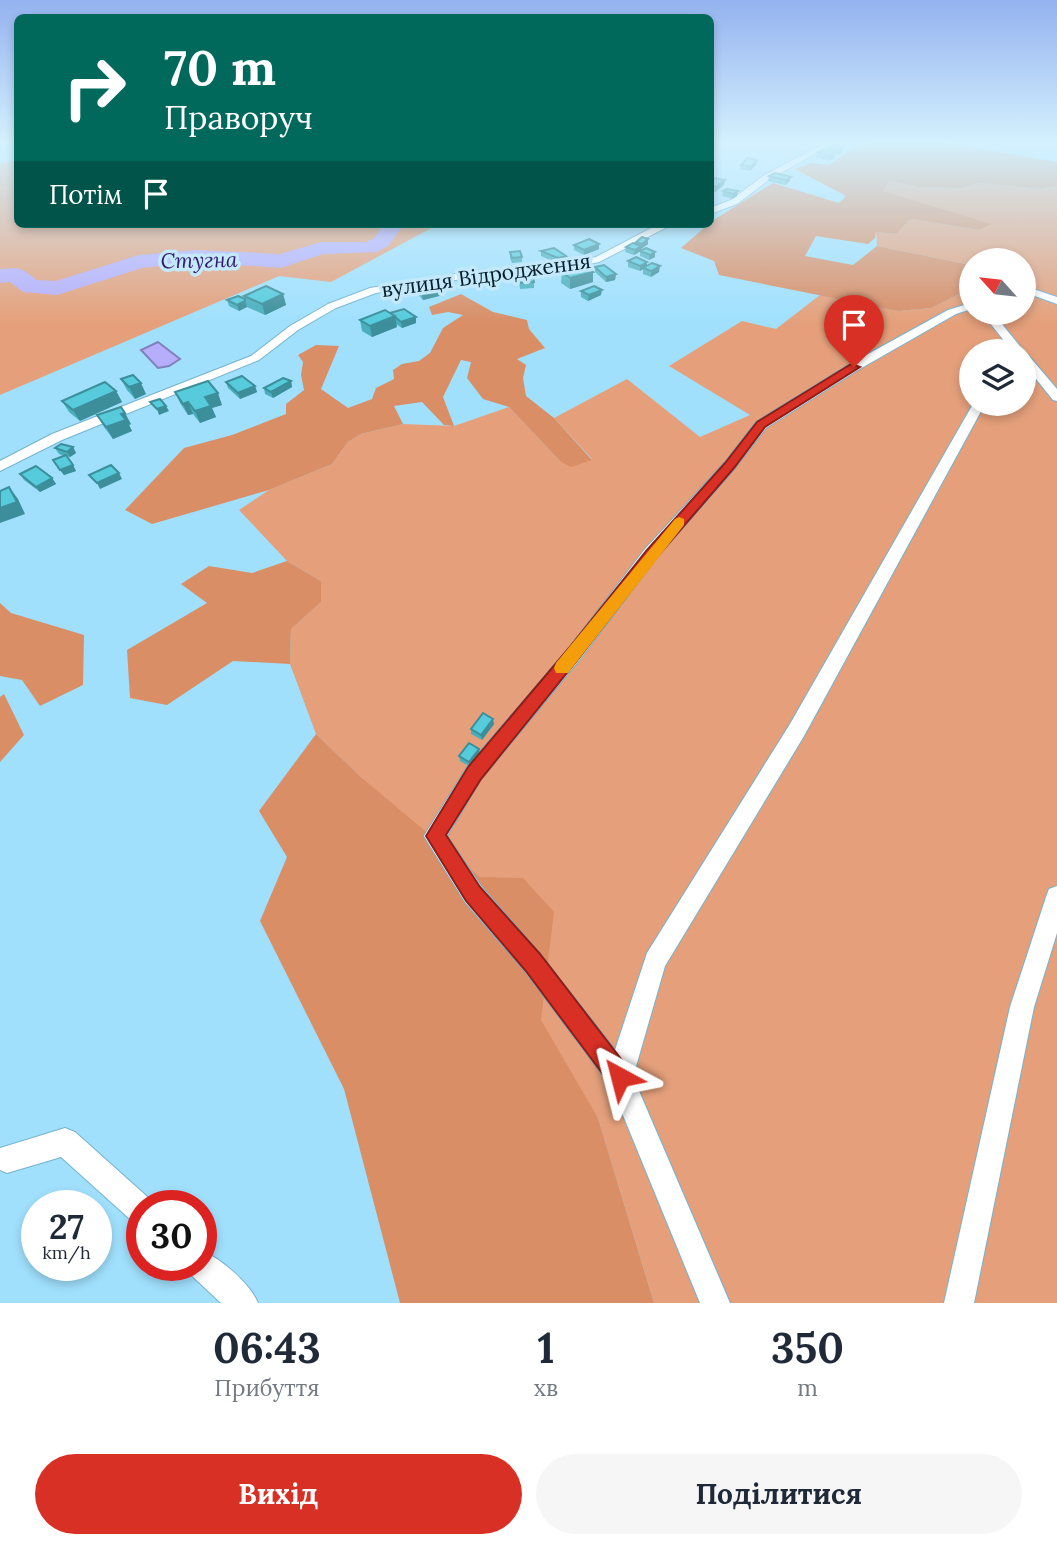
<!DOCTYPE html>
<html lang="uk">
<head>
<meta charset="utf-8">
<style>
	body { margin:0; font-family:Lora,serif; background:#f6f6f7; color:#1f2937; height:100vh; display:flex; flex-direction:column; font-size:26px; white-space:nowrap }
	* { box-sizing:border-box; margin:0 }
	p { font-size:23px; color:#747a83 }
	.icon { flex:none; width:38px; height:38px; fill:none; stroke:currentColor; stroke-width:2; stroke-linecap:round; stroke-linejoin:round }
	.map { position:relative; height:1303px; overflow:hidden }
	.sheet { display:flex; flex-direction:column; background:#fff; flex:1 }
	.sheet>* { flex:none }
	.banner { position:absolute; left:14px; top:14px; width:700px; height:214px; border-radius:10px; box-shadow:0 4px 10px #0003; background:#00695c; color:#fff; overflow:hidden }
	.needle { width:46px; rotate:297deg }
	.tools { position:absolute; left:959px; top:248px; display:grid; gap:14px }
	.tools a { display:grid; place-items:center; width:77px; height:77px; border-radius:50%; background:#fff; box-shadow:0 4px 10px #0003; font-size:35px }
	.speed { position:absolute; left:21px; top:1190px; display:flex; gap:14px; font-size:35px; font-weight:700; text-align:center }
	.speed>* { display:grid; place-content:center; width:91px; height:91px; border-radius:50%; background:#fff; box-shadow:0 4px 10px #0003; line-height:1 }
	.speed small { font-size:18px; font-weight:400 }
	.speed .limit { border:10px solid #d22; background:#fff; color:#111 }
	.pin { position:absolute; display:grid; place-items:center; width:60px; height:60px; color:#fff; margin:-72px -30px; border-radius:50% 50% 50% 0; rotate:-45deg; box-shadow:0 0 7px #0007 }
	.pin .icon { rotate:45deg }
	.me { position:absolute; width:77px; margin:-38px; rotate:322deg; stroke-linejoin:round; filter:drop-shadow(0 0 5px #0008) }
	.turn { display:flex; align-items:center; gap:24px; height:147px; padding:0 35px; font-size:32px }
	.turn .icon { width:91px; height:91px; stroke-width:2.5 }
	.turn b { display:block; font-size:49px; line-height:60px }
	.then { display:flex; align-items:center; height:66px; padding:0 35px; background:#0003; gap:14px; font-size:26px }
	.eta { display:flex; justify-content:space-evenly; align-items:center; height:119px; text-align:center }
	.eta b { font-size:42px; font-weight:700; line-height:49px }
	.primary-button { display:flex; gap:14px; margin-top:auto; padding:14px 35px }
	.primary-button a { flex:1; height:80px; border-radius:42px; background:#d93025; color:#fff; font-size:28px; font-weight:700; line-height:80px; text-align:center }
	.primary-button a+a { background:#f6f6f7; color:#1f2937 }
	.map>svg:first-child { display:block }
	.green { fill:#e5a07b; fill-rule:evenodd }
	.forest { fill:#d98e66 }
	.water { fill:#b6aefa; stroke:#8082bb; stroke-width:2 }
	.lines { fill:none; stroke-linecap:round; stroke-linejoin:round }
	.river { fill:#b6aefa; fill-rule:evenodd }
	.minor-casing { stroke:#74b2ce; stroke-width:2 }
	.minor { fill:#fff; fill-rule:evenodd }
	.wall { fill:#49afbd }
	.shaded-wall { fill:#3c8e9a }
	.building { fill:#55cbdc; stroke:#3c8e9a; stroke-width:2 }
	.route { fill:#d93025; stroke:#8d1f18; stroke-width:2 }
	.slow { fill:#f59e0b }
	.labels { text-anchor:middle; dominant-baseline:central; stroke-width:7; stroke-linejoin:round; paint-order:stroke }
	.far-water-label { font-size:21px; font-style:italic; fill:#31196f; stroke:#c4e9fb }
	.far-street-label { font-size:21px; fill:#031c27; stroke:#c4e9fb }
</style>
</head>
<body>
<div class="map">
<svg width="1057" height="1303" viewBox="0 0 1057 1303">
	<rect width="100%" height="100%" fill="#a0e0fd"/>
	<g class="green">
		<polygon points="17,161 18,224 439,224 331,282 279,276 0,395 0,163"/>
		<path d="M889 181 918 187 962 188 979 183 1041 189 1057 186V1303H654L598 1118 362 778 316 734 290 664 291 629 321 602V581L287 561 239 510 269 490 332 464 348 442 361 434 403 424 454 426 509 407 560 461 592 459 554 418 627 379 700 437 750 415 669 366 742 321 776 329 820 295 898 311 931 308 971 288V313H1024V261H971V265L877 246 876 232 897 234 910 219 979 230 991 224 882 191ZM971 352H1024V404H971Z"/>
	</g>
	<g class="forest">
		<polygon points="881,141 934,141 1057,162 1057,186 1041,189 979,183 962,188 918,187 889,181 883,191 992,224 979,230 910,219 897,234 876,232 875,238 868,244 816,236 805,256 853,265 877,246 971,265 971,288 931,308 898,311 719,275 714,261 681,248 712,221 773,183 839,203 846,196 795,169 811,163 829,165 854,148"/>
		<polygon points="461,294 493,312 527,320 529,329 545,348 517,359 526,365 523,378 526,396 554,418 592,460 571,467 560,461 509,407 483,399 467,378 471,362 461,360 443,397 454,426 444,425 422,402 394,406 403,424 361,434 348,442 332,464 269,490 152,524 125,510 184,448 232,435 286,414 286,404 304,390 301,375 303,362 298,355 316,345 339,346 321,389 348,408 372,399 376,388 394,379 393,370 402,364 419,361 430,353 443,328 463,315 448,312 432,315 429,307"/>
		<polygon points="287,561 321,581 321,602 291,629 290,664 233,661 167,705 130,698 127,650 207,603 181,584 209,566 252,573"/>
		<polygon points="0,603 11,613 84,635 83,685 40,706 22,680 0,676"/>
		<polygon points="4,694 24,735 0,762 0,697"/>
		<polygon points="316,734 362,778 480,877 523,878 554,912 541,1020 598,1118 654,1303 400,1303 344,1089 260,921 287,857 259,811"/>
	</g>
	<polygon class="water" points="158,342 180,359 169,366 158,368 141,350"/>
	<g class="lines">
		<polygon class="river" points="384,224 404,224 388,246 377,252 323,254 281,268 195,262 142,268 57,295 23,292 10,282 0,283 0,269 15,268 23,270 37,280 56,281 139,255 195,250 280,254 321,242 366,242 374,238"/>
		<g class="minor-casing">
			<g id="minor">
				<polygon points="828,141 837,141 769,180 737,204 710,214 710,208 731,200 763,176"/>
				<polygon points="659,224 673,224 599,262 547,273 480,276 376,293 336,308 298,330 259,360 62,440 0,471 0,461 52,434 251,356 290,326 328,304 370,288 480,270 547,267 596,257"/>
				<polygon points="1024,286 1057,297 1057,304 1024,292"/>
				<polygon points="971,303 971,309 956,314 858,370 766,428 735,468 657,557 581,658 481,779 447,836 481,886 540,954 615,1050 647,953 790,724 973,404 985,404 804,736 665,966 633,1077 730,1303 700,1303 611,1086 524,970 465,902 424,836 467,767 569,648 645,549 725,462 756,422 850,364 948,310"/>
				<polygon points="982,313 993,313 1023,350 1025,352 1024,354 1028,355 1057,389 1057,401 1053,400 1024,364 1024,352 1013,352"/>
				<polygon points="1057,886 1057,933 1034,1007 974,1303 944,1303 1010,1007 1046,897 1049,889"/>
				<polygon points="65,1128 75,1132 152,1201 154,1206 142,1206 142,1225 132,1221 61,1157 7,1173 0,1170 0,1148"/>
				<path d="M201 1250C221 1259 250 1283 258 1303H221L191 1275 186 1265H201Z"/>
			</g>
		</g>
		<use href="#minor" class="minor"/>
	</g>
	<g class="wall">
		<polygon points="828,149 842,152 835,155 834,158 829,161 816,157 817,153 828,151"/>
		<polygon points="757,160 756,165 750,171 740,169 741,165"/>
		<polygon points="769,176 790,181 785,185 768,181"/>
		<polygon points="725,180 724,185 715,192 710,191 710,181"/>
		<polygon points="727,189 737,196 732,199 722,196 723,191"/>
		<polygon points="648,239 648,244 641,249 641,251 655,257 649,260 640,256 640,251 634,255 625,252 626,247 635,244 636,242"/>
		<polygon points="599,244 599,249 584,255 574,250 574,245"/>
		<polygon points="541,251 566,256 566,261 557,263 541,256"/>
		<polygon points="510,252 522,257 522,262 512,263 510,258"/>
		<polygon points="628,261 647,262 647,267 659,272 651,277 643,274 643,269 640,271 628,267"/>
		<polygon points="595,267 616,274 615,280 606,282 595,272"/>
		<polygon points="562,272 593,272 593,282 570,289 561,283"/>
		<polygon points="521,273 521,278 534,282 534,288 520,289 519,280 513,282 508,279 508,274"/>
		<polygon points="417,288 442,290 443,295 423,300 417,293"/>
		<polygon points="581,291 601,295 588,301 581,297"/>
		<polygon points="283,294 286,305 265,315 247,307 239,311 229,306 227,300 245,299 244,296"/>
		<polygon points="390,313 416,323 402,328 396,324 397,327 372,337 362,331 360,320"/>
		<polygon points="121,379 146,394 135,399 127,390"/>
		<polygon points="291,381 292,387 273,398 265,394 264,388"/>
		<polygon points="226,382 255,386 257,392 240,399 228,388"/>
		<polygon points="116,391 122,402 80,421 69,412 62,401"/>
		<polygon points="175,392 222,405 212,408 216,417 200,423 193,414 188,415 180,403"/>
		<polygon points="97,415 131,424 129,425 132,431 113,439 104,427"/>
		<polygon points="73,447 76,453 70,457 67,456 76,471 64,475 53,460 64,456 59,454 55,448"/>
		<polygon points="20,474 52,478 56,484 40,492 24,480"/>
		<polygon points="494,724 482,740 471,734 471,729"/>
		<polygon points="480,754 469,766 460,761 459,756"/>
	</g>
	<g class="shaded-wall">
		<polygon points="843,147 842,152 836,155 837,151"/>
		<polygon points="836,153 834,158 829,161 830,156"/>
		<polygon points="757,160 756,165 750,171 751,167"/>
		<polygon points="791,177 790,181 785,185 786,180"/>
		<polygon points="725,180 724,185 715,192 716,187"/>
		<polygon points="738,191 737,196 732,199 733,194"/>
		<polygon points="648,239 648,244 641,249 642,244"/>
		<polygon points="599,244 599,249 584,255 584,250"/>
		<polygon points="641,246 641,251 634,255 635,250"/>
		<polygon points="655,252 655,257 649,260 650,255"/>
		<polygon points="566,256 566,261 557,263 558,258"/>
		<polygon points="647,262 647,267 640,271 640,266"/>
		<polygon points="660,266 659,272 651,277 651,271"/>
		<polygon points="593,272 593,282 570,289 570,278"/>
		<polygon points="521,273 521,279 513,282 513,276"/>
		<polygon points="616,274 615,280 606,282 606,277"/>
		<polygon points="442,290 443,295 423,300 422,294"/>
		<polygon points="602,290 601,295 588,301 589,295"/>
		<polygon points="283,294 286,305 265,315 262,304"/>
		<polygon points="245,301 247,307 239,311 237,305"/>
		<polygon points="395,316 397,327 372,337 370,326"/>
		<polygon points="416,317 416,323 402,328 401,322"/>
		<polygon points="291,381 292,387 273,398 271,392"/>
		<polygon points="141,383 146,394 135,399 129,387"/>
		<polygon points="255,386 257,392 240,399 238,393"/>
		<polygon points="116,391 122,402 80,421 73,410"/>
		<polygon points="218,393 222,405 212,408 216,417 200,423 195,411 205,397"/>
		<polygon points="188,402 193,414 188,415 183,404"/>
		<polygon points="166,406 169,411 159,415 157,409"/>
		<polygon points="125,413 131,424 129,425 132,431 113,439 106,427 121,414"/>
		<polygon points="73,447 76,453 70,457 67,452"/>
		<polygon points="73,465 76,471 64,475 60,470"/>
		<polygon points="119,473 122,479 100,489 97,483"/>
		<polygon points="52,478 56,484 40,492 36,487"/>
		<polygon points="9,487 18,499 25,514 0,523 0,508"/>
		<polygon points="493,719 494,724 482,740 481,735"/>
		<polygon points="479,749 480,754 469,766 469,762"/>
	</g>
	<g class="building">
		<polygon points="834,145 843,147 837,151 828,149"/>
		<polygon points="823,150 836,153 830,156 817,153"/>
		<polygon points="747,158 757,160 751,167 741,165"/>
		<polygon points="775,173 791,177 786,180 769,176"/>
		<polygon points="714,178 725,180 716,187 710,186 710,181"/>
		<polygon points="727,189 738,191 733,194 723,191"/>
		<polygon points="642,237 648,239 642,244 636,242"/>
		<polygon points="589,239 599,244 584,250 574,245"/>
		<polygon points="633,243 641,246 635,250 626,247"/>
		<polygon points="554,248 566,256 558,258 541,251"/>
		<polygon points="646,248 655,252 650,255 640,251"/>
		<polygon points="520,251 522,257 512,258 510,252"/>
		<polygon points="636,257 647,262 640,266 628,261"/>
		<polygon points="652,263 660,266 651,271 643,268"/>
		<polygon points="604,265 616,274 606,277 595,267"/>
		<polygon points="585,266 593,272 570,278 562,272"/>
		<polygon points="515,271 521,273 513,276 508,274"/>
		<polygon points="533,277 534,282 520,283 519,278"/>
		<polygon points="439,284 442,290 422,294 417,288"/>
		<polygon points="266,286 283,294 262,304 244,296"/>
		<polygon points="594,286 602,290 589,295 581,291"/>
		<polygon points="238,296 245,299 245,301 237,305 227,300"/>
		<polygon points="404,309 416,317 401,322 390,313"/>
		<polygon points="385,310 395,316 370,326 360,320"/>
		<polygon points="133,375 141,383 129,387 121,379"/>
		<polygon points="242,376 255,386 238,393 226,382"/>
		<polygon points="283,378 291,381 271,392 264,388"/>
		<polygon points="208,381 218,393 205,397 211,406 195,411 188,402 183,404 175,392"/>
		<polygon points="105,382 116,391 73,410 62,401"/>
		<polygon points="160,399 166,406 157,409 150,402"/>
		<polygon points="121,407 125,413 121,414 126,420 106,427 97,415"/>
		<polygon points="61,444 73,447 67,452 55,448"/>
		<polygon points="66,455 73,465 60,470 53,460"/>
		<polygon points="111,465 119,473 97,483 89,475"/>
		<polygon points="36,466 52,478 36,487 20,474"/>
		<polygon points="9,487 17,502 0,508 0,491"/>
		<polygon points="483,713 493,719 481,735 471,729"/>
		<polygon points="469,743 479,749 469,762 459,756"/>
	</g>
	<linearGradient id="sky" x2="0" y2="1"><stop stop-color="#94b2ef"/><stop offset="0.44" stop-color="#d4f1fe"/><stop offset="1" stop-color="#d4f1fe" stop-opacity="0"/></linearGradient>
	<rect width="1057" height="323" fill="url(#sky)"/>
	<polygon class="route" points="851,364 860,367 765,427 734,468 657,557 580,657 481,779 446,835 480,887 540,954 628,1068 631,1077 628,1085 620,1089 611,1085 525,970 466,901 426,836 468,767 569,648 647,550 725,463 757,422"/>
	<polygon class="slow" points="679,517 684,519 684,525 568,673 556,673 554,668 556,663 675,519"/>
	<g class="labels">
		<g class="far-water-label">
			<text transform="translate(199 260) rotate(-1)">Стугна</text>
		</g>
		<g class="far-street-label">
			<text transform="translate(486 275) rotate(-8)">вулиця Відродження</text>
		</g>
	</g>
</svg>
<div class="tools">
<a><svg class="needle" viewBox="-14 -14 28 28"><path d="M0-13l5 13h-10z" fill="#e53935"/><path d="M0 13l5-13h-10z" fill="#747a83"/></svg></a>
<a><svg class="icon" aria-label="layers" viewBox="0 0 24 24"><path d="M12 4l9 5-9 5-9-5zM3 14l9 5 9-5"/></svg></a>
</div>
<div class="speed"><div>27<small>km/h</small></div><div class="limit">30</div></div>
<div class="pin" style="left:854px;top:367px;background:#d93025"><svg class="icon" aria-label="arrive" viewBox="0 0 24 24"><path d="M6 21V4h12l-3 4 3 4H6"/></svg></div>
<svg class="me" style="left:620px;top:1077px" viewBox="-20 -20 40 40"><path d="M0-17L14 15 0 8-14 15z" fill="#d93025" stroke="#fff" stroke-width="4"/></svg>
<div class="banner">
<div class="turn"><svg class="icon" aria-label="right" viewBox="0 0 24 24"><path d="M7 20v-9h11M14 6l5 5-5 5"/></svg><div><b>70 m</b>Праворуч</div></div>
<div class="then">Потім<svg class="icon" aria-label="arrive" viewBox="0 0 24 24"><path d="M6 21V4h12l-3 4 3 4H6"/></svg></div>
</div>
</div>
<section class="sheet">
<div class="eta">
<div><b>06:43</b><p>Прибуття</p></div>
<div><b>1</b><p>хв</p></div>
<div><b>350</b><p>m</p></div>
</div>
<div class="primary-button"><a>Вихід</a><a>Поділитися</a></div>
</section>
</body>
</html>
